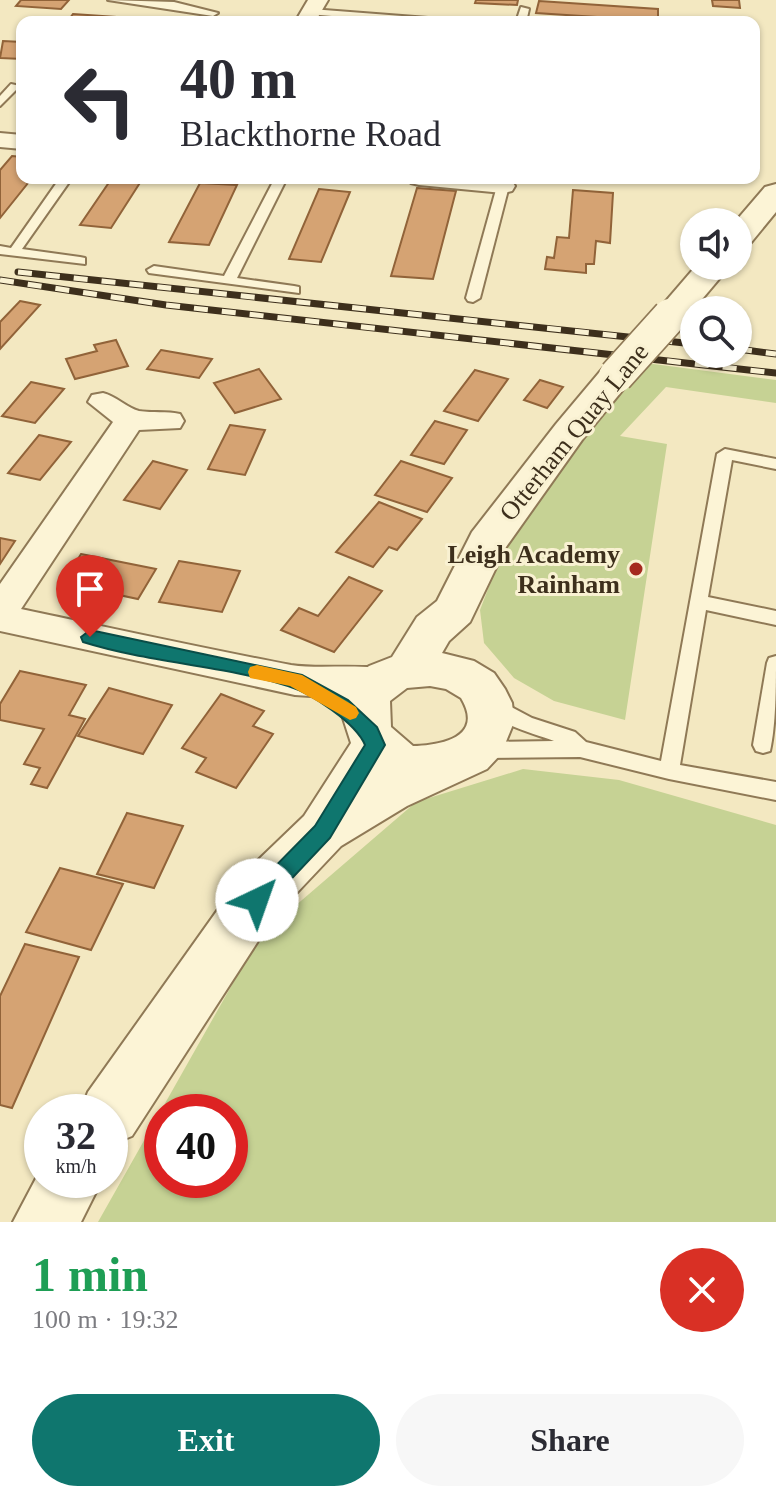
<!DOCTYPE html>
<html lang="en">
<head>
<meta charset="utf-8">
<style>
	body { margin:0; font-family:"Times New Roman",serif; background:#f7f7f7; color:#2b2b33; height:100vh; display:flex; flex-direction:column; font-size:30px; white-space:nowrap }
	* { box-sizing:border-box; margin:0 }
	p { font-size:26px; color:#7c7c81 }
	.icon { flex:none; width:44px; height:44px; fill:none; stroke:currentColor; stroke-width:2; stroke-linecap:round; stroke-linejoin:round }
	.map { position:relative; height:1222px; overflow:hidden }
	.details { display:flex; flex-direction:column; background:#fff; flex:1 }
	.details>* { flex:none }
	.guide { position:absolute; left:16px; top:16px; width:744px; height:168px; border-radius:16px; box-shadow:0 2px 6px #0004; background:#fff; color:#2b2b33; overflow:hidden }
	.tools { position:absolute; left:680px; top:208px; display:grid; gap:16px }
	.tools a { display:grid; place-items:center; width:72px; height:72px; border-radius:50%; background:#fff; box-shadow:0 2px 6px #0004; font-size:40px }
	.speed { position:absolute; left:24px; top:1094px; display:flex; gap:16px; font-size:40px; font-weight:700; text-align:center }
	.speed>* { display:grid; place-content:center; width:104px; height:104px; border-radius:50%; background:#fff; box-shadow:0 2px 6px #0004; line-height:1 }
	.speed small { font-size:20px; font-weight:400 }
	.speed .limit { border:12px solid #d22; background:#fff; color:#111 }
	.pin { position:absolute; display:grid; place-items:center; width:68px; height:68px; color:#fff; margin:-82px -34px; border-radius:50% 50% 50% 0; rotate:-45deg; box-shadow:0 0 8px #0007 }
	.pin .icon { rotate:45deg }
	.me { position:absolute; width:88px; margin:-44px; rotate:42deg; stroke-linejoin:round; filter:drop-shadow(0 0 6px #0008) }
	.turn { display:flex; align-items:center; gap:28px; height:168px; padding:0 32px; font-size:36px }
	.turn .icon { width:104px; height:104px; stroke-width:2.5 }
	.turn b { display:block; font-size:56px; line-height:68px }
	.round { display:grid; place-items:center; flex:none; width:84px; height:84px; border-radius:42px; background:#f7f7f7 }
	.summary { display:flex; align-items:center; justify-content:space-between; height:136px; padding:0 32px }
	h1 { font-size:48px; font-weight:800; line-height:60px; color:#1e9e55 }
	.button { display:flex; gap:16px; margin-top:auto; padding:16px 32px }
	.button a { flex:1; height:92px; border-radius:48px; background:#0f766e; color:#fff; font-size:32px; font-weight:800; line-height:92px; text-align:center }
	.button a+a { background:#f7f7f7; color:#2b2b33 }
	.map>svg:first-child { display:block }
	.green { fill:#c6d294; fill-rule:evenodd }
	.building { fill:#d5a373; stroke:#916339; stroke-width:2 }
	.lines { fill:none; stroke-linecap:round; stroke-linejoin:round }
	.service-casing { stroke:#8f7956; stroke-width:4 }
	.minor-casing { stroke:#8f7956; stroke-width:4 }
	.tertiary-casing { stroke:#8f7956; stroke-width:4 }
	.service { fill:#fcf4d6; fill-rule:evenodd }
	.minor { fill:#fcf4d6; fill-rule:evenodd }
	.tertiary { fill:#fcf4d6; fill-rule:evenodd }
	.rail-casing { stroke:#3d2f1c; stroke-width:7 }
	.rail { stroke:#f9f1d2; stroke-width:5; stroke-dasharray:14; stroke-linecap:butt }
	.tertiary-bridge-casing { stroke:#8f7956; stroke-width:37; stroke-linecap:butt }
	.tertiary-bridge { stroke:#fcf4d6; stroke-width:34 }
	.route { fill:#0f766e; stroke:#0a4d48; stroke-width:2 }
	.slow { fill:#f59e0b }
	.poi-dot { fill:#a5291f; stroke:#f9f1d2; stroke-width:3 }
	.labels { text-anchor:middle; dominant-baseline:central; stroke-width:6; stroke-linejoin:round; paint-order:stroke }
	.street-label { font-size:26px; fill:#3d2f1c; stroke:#f9f1d2 }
	.poi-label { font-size:26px; font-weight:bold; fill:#3d2f1c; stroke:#f9f1d2; text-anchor:end }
</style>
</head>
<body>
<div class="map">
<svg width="776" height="1222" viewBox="0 0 776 1222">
	<rect width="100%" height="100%" fill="#f3e8c1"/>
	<g class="green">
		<polygon points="638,362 776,380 776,403 666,387 620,436 667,444 625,720 554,701 514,678 484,643 480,610 511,529"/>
		<path d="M523 769 619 780 776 825V1222H98L259 937 416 802ZM162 1112H230V1180H162Z"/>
	</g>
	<g class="building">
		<polygon points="21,0 69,0 61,9 16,6"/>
		<polygon points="476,0 518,0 517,5 475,3"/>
		<polygon points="712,0 739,0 740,8 713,6"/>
		<polygon points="539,1 658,9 658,21 536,13"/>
		<polygon points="73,14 190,22 67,22"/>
		<polygon points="3,41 22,42 22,59 0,58"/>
		<polygon points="12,156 22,157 22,178 32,178 0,218 0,170"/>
		<polygon points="112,178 143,178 111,228 80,225"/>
		<polygon points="200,183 237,185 209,245 169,242"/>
		<polygon points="417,188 456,191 433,279 391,276"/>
		<polygon points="319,189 350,192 321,262 289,259"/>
		<polygon points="573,190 613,193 610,243 596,241 594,264 586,264 586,273 545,269 547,257 554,258 557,237 569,238"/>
		<polygon points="20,301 40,305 0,349 0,322"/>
		<polygon points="116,340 128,366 75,379 66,359 97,351 94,345"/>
		<polygon points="161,350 212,359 199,378 147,369"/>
		<polygon points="259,369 281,399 235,413 214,383"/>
		<polygon points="475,370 508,379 478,421 444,411"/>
		<polygon points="540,380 563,387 547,408 524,400"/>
		<polygon points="31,382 64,389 35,423 2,416"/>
		<polygon points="435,421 467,430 444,464 411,455"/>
		<polygon points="230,425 265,430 245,475 208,469"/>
		<polygon points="39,435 71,442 40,480 8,473"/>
		<polygon points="153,461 187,470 160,509 124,500"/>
		<polygon points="401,461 452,478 427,512 375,495"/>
		<polygon points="379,502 422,519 397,550 389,547 373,567 336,552"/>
		<polygon points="0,538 15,541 0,564"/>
		<polygon points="81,554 156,569 138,599 63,583"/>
		<polygon points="179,561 240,571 222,612 159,602"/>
		<polygon points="349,577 382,591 334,652 281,630 299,608 318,616"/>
		<polygon points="20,671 86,685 69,715 85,719 47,788 31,784 40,768 24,764 44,729 0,720 0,704"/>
		<polygon points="109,688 172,705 143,754 78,736"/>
		<polygon points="221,694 264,711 253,726 273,734 236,788 196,772 206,758 182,748"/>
		<polygon points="127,813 183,826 154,888 97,874"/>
		<polygon points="60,868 123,884 91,950 26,932"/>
		<polygon points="25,944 79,957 12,1108 0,1105 0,996"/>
	</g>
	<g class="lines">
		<g class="service-casing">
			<g id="service">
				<polygon points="108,0 174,2 218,13 213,16"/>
				<polygon points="521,7 529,9 526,22 516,22"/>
				<polygon points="311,9 441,19 446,22 403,22 308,14 306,12"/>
				<polygon points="11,84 20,86 0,106 0,96"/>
				<polygon points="60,178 72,178 22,249 80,257 85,258 85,264 0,254 0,246 11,248"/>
				<polygon points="275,178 287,178 237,278 294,286 299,287 299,293 149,273 147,270 154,266 224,276"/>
				<polygon points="503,182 509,186 480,298 473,302 468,301 466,298 497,186"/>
				<path d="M725 449 776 459V469L732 460 708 597 776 611V625L706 610 680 765 776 782V800L669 779 580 757 481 758 474 756 471 750 474 744 481 742 554 741C535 734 495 724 484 706L487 701 494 698 532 718 575 732 586 742 661 761 717 454Z"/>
				<path d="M776 656C776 685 776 724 770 751L763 753 756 751 753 745 767 663 769 658Z"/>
			</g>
		</g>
		<g class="minor-casing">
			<g id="minor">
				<polygon points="308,0 328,0 315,22 295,22"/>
				<polygon points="0,133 22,135 22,149 0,147"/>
				<polygon points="407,178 495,178 512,181 515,186 512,191 503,193 419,185 411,183"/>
				<path d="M103 393C116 396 127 408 139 411 153 413 166 411 180 414L184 421 180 428 139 430 21 609C111 628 201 648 291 665 323 670 366 662 394 672L400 682 394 692 356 699 295 695 0 631V584L113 422 88 402 92 395Z"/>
			</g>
		</g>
		<g class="tertiary-casing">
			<g id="tertiary">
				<polygon points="776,184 776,212 749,245 738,247 738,222 735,222 765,187"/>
				<polygon points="696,266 730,266 682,323 670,326 658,323 653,316"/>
				<path d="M616 365 629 368 634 376 582 440 506 547 470 622 449 641 442 653 474 661 494 673 505 689 512 703 514 722 501 754 487 769 407 806 341 846 290 900 262 935 132 1136 110 1145V1112H80L88 1092 224 901 252 866 304 816 351 743 341 712 344 700 358 675 369 666 392 657 417 617 437 601 472 532 556 424 603 368ZM430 686 446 689 461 698C485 738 440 745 413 746L391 727 390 701 407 688Z"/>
				<polygon points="42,1167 42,1180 102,1180 81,1222 13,1222"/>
			</g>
		</g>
		<use href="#service" class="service"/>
		<use href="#minor" class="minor"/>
		<use href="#tertiary" class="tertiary"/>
		<g class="rail-casing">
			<g id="rail">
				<polyline points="18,272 694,344"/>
				<polyline points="0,280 166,305 776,373"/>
				<polyline points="738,349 776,354"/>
			</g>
		</g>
		<use href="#rail" class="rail"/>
		<g class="tertiary-bridge-casing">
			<polyline id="tertiary-bridge" points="616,376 670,316"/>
		</g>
		<use href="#tertiary-bridge" class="tertiary-bridge"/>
	</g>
	<path class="route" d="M90 630 302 675 348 700 377 727 385 745 330 838 265 907 257 910 249 907 246 900 249 893 315 826 365 745C356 723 311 693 288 686 222 665 150 663 83 642L81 637Z"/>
	<polygon class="slow" points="257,665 302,675 356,707 359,713 356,718 350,720 290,686 250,678 248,672 250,667"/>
	<circle class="poi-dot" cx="636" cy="569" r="8"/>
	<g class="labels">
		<g class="street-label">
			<text transform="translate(574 432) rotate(-51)">Otterham Quay Lane</text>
		</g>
		<g class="poi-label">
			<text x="620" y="554">Leigh Academy<tspan x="620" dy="30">Rainham</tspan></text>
		</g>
	</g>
</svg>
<div class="tools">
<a><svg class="icon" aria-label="sound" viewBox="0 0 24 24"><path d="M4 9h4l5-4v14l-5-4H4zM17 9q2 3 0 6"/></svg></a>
<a><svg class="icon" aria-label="search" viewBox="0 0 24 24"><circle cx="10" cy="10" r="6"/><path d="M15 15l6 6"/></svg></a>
</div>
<div class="speed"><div>32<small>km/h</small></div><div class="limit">40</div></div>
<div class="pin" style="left:90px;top:637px;background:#d93025"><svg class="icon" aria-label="arrive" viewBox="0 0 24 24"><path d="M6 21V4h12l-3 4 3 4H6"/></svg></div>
<svg class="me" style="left:257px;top:900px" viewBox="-20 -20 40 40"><circle r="19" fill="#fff"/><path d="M0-13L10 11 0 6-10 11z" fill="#0f766e"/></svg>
<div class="guide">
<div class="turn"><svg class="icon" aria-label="left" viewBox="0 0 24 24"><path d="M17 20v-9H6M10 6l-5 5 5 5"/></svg><div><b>40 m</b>Blackthorne Road</div></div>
</div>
</div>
<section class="details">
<div class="summary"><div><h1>1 min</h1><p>100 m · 19:32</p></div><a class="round" style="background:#d93025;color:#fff"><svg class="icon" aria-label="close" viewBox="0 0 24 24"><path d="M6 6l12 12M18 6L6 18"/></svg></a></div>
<div class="button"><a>Exit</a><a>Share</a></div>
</section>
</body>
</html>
